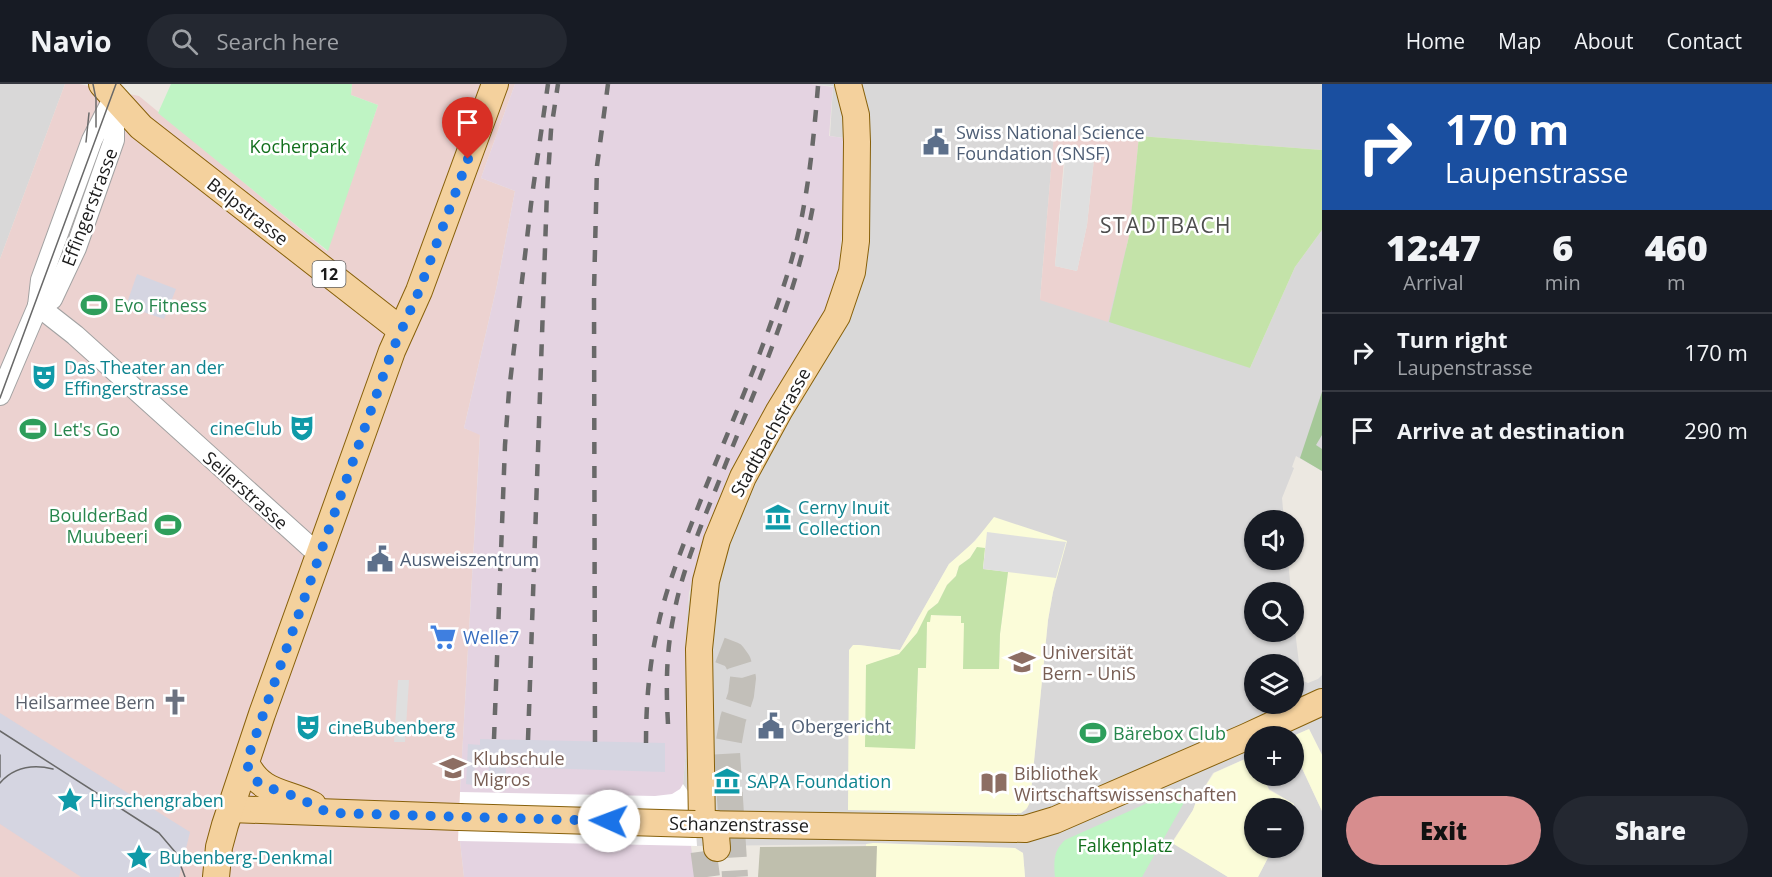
<!DOCTYPE html>
<html lang="en">
<head>
<meta charset="utf-8">
<style>
	body { margin:0; font-family:"Open Sans",sans-serif; background:#242831; color:#f1f3f6; height:100vh; display:flex; flex-direction:column; font-size:22px; white-space:nowrap }
	* { box-sizing:border-box; margin:0 }
	p { font-size:20px; color:#9ea1a6 }
	.icon { flex:none; width:33px; height:33px; fill:none; stroke:currentColor; stroke-width:2; stroke-linecap:round; stroke-linejoin:round }
	.map { position:relative; flex:1; overflow:hidden }
	.details { display:flex; flex-direction:column; background:#171b24; width:450px }
	.details>* { flex:none }
	.guide { background:#1a4fa0; color:#fff; overflow:hidden }
	.tools { position:absolute; left:1244px; top:426px; display:grid; gap:12px }
	.tools a { display:grid; place-items:center; width:60px; height:60px; border-radius:50%; background:#171b24; box-shadow:0 2px 4px #0004; font-size:30px }
	.pin { position:absolute; display:grid; place-items:center; width:51px; height:51px; color:#fff; margin:-62px -26px; border-radius:50% 50% 50% 0; rotate:-45deg; box-shadow:0 0 6px #0007 }
	.pin .icon { rotate:45deg }
	.me { position:absolute; width:66px; margin:-33px; rotate:272deg; stroke-linejoin:round; filter:drop-shadow(0 0 4px #0008) }
	.turn { display:flex; align-items:center; gap:21px; height:126px; padding:0 24px; font-size:27px }
	.turn .icon { width:78px; height:78px; stroke-width:2.5 }
	.turn b { display:block; font-size:42px; line-height:51px }
	.eta { display:flex; justify-content:space-evenly; align-items:center; height:102px; text-align:center }
	.eta b { font-size:36px; font-weight:800; line-height:42px }
	.action { display:flex; gap:12px; margin-top:auto; padding:12px 24px }
	.action a { flex:1; height:69px; border-radius:36px; background:#d78d8e; color:#111; font-size:24px; font-weight:800; line-height:69px; text-align:center }
	.action a+a { background:#242831; color:#f1f3f6 }
	ul { padding:0; list-style:none }
	li { display:flex; align-items:center; gap:18px; height:78px; padding:0 24px; border-top:2px solid #363941 }
	li div { flex:1 }
	li b { display:block; font-size:22px }
	li em { font-style:normal }
	header { display:flex; align-items:center; gap:36px; box-sizing:border-box; height:84px; padding:0 30px; background:#171b24; border-bottom:2px solid #363941 }
	header strong { font-size:28px }
	nav { display:flex; gap:33px; margin-inline-start:auto; font-size:21px }
	.search { width:420px; height:54px; background:#242831; display:flex; align-items:center; gap:15px; box-sizing:border-box; padding:0 21px; border-radius:33px; color:#9ea1a6; font-size:22px }
	main { display:flex; flex:1; min-height:0 }
	.map>svg:first-child { display:block }
	.residential { fill:#d9d8d8; fill-rule:evenodd }
	.commercial { fill:#ecd2d0; fill-rule:evenodd }
	.industrial { fill:#e4d3e1 }
	.education { fill:#fbfcd9; fill-rule:evenodd }
	.construction { fill:#bfbfad }
	.grass { fill:#c4e3a9 }
	.forest { fill:#a5c898 }
	.park { fill:#bff4c4 }
	.parking { fill:#dfdfdf }
	.plaza { fill:#d5d5e1 }
	.pier { fill:#fff }
	.lines { fill:none; stroke-linecap:round; stroke-linejoin:round }
	.major-tunnel { stroke:#c2bfb9; stroke-width:26; stroke-dasharray:26 13; stroke-linecap:butt }
	.minor-casing { stroke:#a2a2a2; stroke-width:22 }
	.major-casing { stroke:#87600a; stroke-width:28 }
	.minor { stroke:#fff; stroke-width:20 }
	.major { stroke:#f4d19d; stroke-width:26 }
	.tram { stroke:#696969; stroke-width:1.5 }
	.rail { stroke:#696969; stroke-width:4.5; stroke-dasharray:12 12; stroke-linecap:butt }
	.major-bridge-casing { stroke:#87600a; stroke-width:28; stroke-linecap:butt }
	.major-bridge { stroke:#f4d19d; stroke-width:26 }
	.route { stroke:#1a73e8; stroke-width:10; stroke-dasharray:0 18 }
	.labels { text-anchor:middle; dominant-baseline:central; stroke-width:5; stroke-linejoin:round; paint-order:stroke }
	.shield { fill:#fff; stroke:#5f5f5f; stroke-width:1.5 }
	.shield-label { font-size:16px; font-weight:bold; fill:#1b1b1b }
	.service-label { font-size:18px; fill:#4e5e75; stroke:#fff; text-anchor:start }
	.park-label { font-size:18px; fill:#126f1c; stroke:#fff }
	.street-label { font-size:18px; fill:#1b1b1b; stroke:#fff }
	.leisure-label { font-size:18px; fill:#27864d; stroke:#fff; text-anchor:start }
	.culture-label { font-size:18px; fill:#0d838f; stroke:#fff; text-anchor:start }
	.shop-label { font-size:18px; fill:#366cbe; stroke:#fff; text-anchor:start }
	.education-label { font-size:18px; fill:#785e54; stroke:#fff; text-anchor:start }
	.worship-label { font-size:18px; fill:#5b616d; stroke:#fff; text-anchor:end }
	.quarter-label { font-size:21px; letter-spacing:1.5px; fill:#4e4e4e; stroke:#fff }
</style>
</head>
<body>
<header>
<strong>Navio</strong>
<div class="search"><svg class="icon" aria-label="search" viewBox="0 0 24 24"><circle cx="10" cy="10" r="6"/><path d="M15 15l6 6"/></svg>Search here</div>
<nav><a>Home</a><a>Map</a><a>About</a><a>Contact</a></nav>
</header>
<main>
<div class="map">
<svg width="1322" height="793" viewBox="0 0 1322 793">
	<rect width="100%" height="100%" fill="#ece8e1"/>
	<g class="residential">
		<polygon points="0,0 65,0 0,175"/>
		<path d="M812 0H1322V66L1139 52 1126 167 1250 284 1295 183 1322 146V387L1296 372 1292 383 1294 384 1282 414 1284 436H1254V476H1288L1291 508H1254V548H1293V530L1301 596 1308 599 1318 595 1322 591V671L1309 645 1293 652H1254V671L1213 689 1197 715 1193 726 1172 758 1228 793H1025L1023 769 1015 764 874 759 873 760 691 762 683 700 686 666 685 564 687 529 693 489 717 416 730 387 825 228 833 208 842 166 844 54 830 52 833 2ZM1054 51 1096 53 1139 52 1129 152 1040 216ZM984 446 1066 457 1053 508 1048 536 1030 718 1026 726 1020 729H1014L859 561 900 566 949 480 967 465ZM1254 580H1293V620H1254Z"/>
		<polygon points="1293,665 1322,727 1322,793 1258,793 1273,764 1293,764 1292,724 1294,720 1269,705 1263,692 1293,692"/>
	</g>
	<g class="commercial">
		<polygon points="65,0 79,0 139,12 327,167 378,21 351,11 352,0 515,0 481,94 515,107 497,201 464,344 480,350 460,708 460,757 464,793 0,793 0,175"/>
		<path d="M1054 50 1096 53 1139 52 1129 152 1108 238 1040 216ZM1065 64 1095 65 1087 141 1077 187 1055 182Z"/>
	</g>
	<polygon class="industrial" points="515,0 811,0 833,3 829,52 844,54 842,150 839,182 832,208 825,228 730,387 704,452 689,509 685,565 686,666 683,700 695,793 464,793 460,757 460,708 480,351 464,344 497,201 515,107 481,94"/>
	<g class="education">
		<path d="M994 433 1067 457 1053 508 1048 536 1030 718 1027 724 1021 729H1014L848 726 849 566 853 561H859L900 566 949 480 975 457ZM977 463 982 485 1008 488 1000 550 999 585 961 532 931 531 927 538 926 583 918 584 915 665 866 582 899 570 917 549 928 527 938 519 947 501 956 492 959 482 970 474Z"/>
		<polygon points="1309,645 1322,671 1322,727 1293,665 1293,652"/>
		<polygon points="1254,671 1254,692 1263,692 1269,706 1294,720 1292,724 1254,724 1254,764 1273,764 1258,793 1228,793 1172,759 1193,726 1197,715 1214,689"/>
		<polygon points="873,759 1015,764 1023,769 1025,793 865,793 866,760"/>
	</g>
	<polygon class="construction" points="877,762 876,793 758,793 760,763"/>
	<g class="grass">
		<polygon points="1139,52 1322,66 1322,146 1295,183 1250,284 1109,238 1129,152"/>
		<polygon points="977,463 985,464 983,485 1008,488 1000,550 999,585 963,585 964,539 961,539 961,532 931,531 930,538 927,538 926,584 918,584 915,665 865,663 866,581 899,570 917,549 928,527 938,519 947,501 956,492 959,482 970,474"/>
	</g>
	<polygon class="forest" points="1322,308 1322,351 1316,361 1322,365 1322,387 1300,374"/>
	<g class="park">
		<polygon points="171,0 352,0 351,11 378,21 328,167 158,29"/>
		<path d="M1183 703 1186 708V715L1142 793H1055C1054 778 1053 767 1065 756Z"/>
	</g>
	<g class="parking">
		<polygon points="1066,64 1095,65 1087,141 1077,187 1055,182"/>
		<polygon points="987,448 1066,458 1056,494 983,485"/>
		<polygon points="398,596 409,596 405,658 394,658"/>
	</g>
	<g class="plaza">
		<polygon points="137,190 176,205 164,235 126,222"/>
		<polygon points="0,629 190,748 179,793 81,793 0,740"/>
		<polygon points="480,655 665,659 665,688 506,683 505,702 488,701 489,683 475,682 473,701 466,700 468,660 480,661"/>
	</g>
	<polygon class="pier" points="683,700 694,716 697,762 458,757 460,708 655,712 672,710 680,705"/>
	<g class="lines">
		<g class="major-tunnel">
			<polyline points="720,566 733,571 738,578 743,594 741,611 733,635 727,668 735,793"/>
			<polyline points="707,793 703,763 712,727"/>
		</g>
		<g class="minor-casing">
			<g id="minor">
				<polyline points="38,222 75,251 319,471"/>
				<polyline points="38,222 52,215 76,164 114,56 114,14"/>
				<polyline points="0,311 38,222 41,196 92,56 114,13"/>
			</g>
		</g>
		<g class="major-casing">
			<g id="major">
				<polyline points="102,0 141,43 401,246"/>
				<path d="M246 679C261 710 284 707 313 721"/>
				<polyline points="230,725 459,733"/>
				<polyline points="695,740 1025,745 1055,736 1246,653 1322,618"/>
				<polyline points="702,740 699,565 706,497 717,456 743,393 779,327 837,232 852,188 856,157 857,58 856,31 848,0"/>
				<polyline points="715,740 717,764"/>
				<polyline points="216,793 219,763 225,741 262,630 392,267 419,207 495,0"/>
			</g>
		</g>
		<use href="#minor" class="minor"/>
		<use href="#major" class="major"/>
		<g class="tram">
			<polyline points="93,0 96,15 96,43"/>
			<polyline points="86,58 89,29"/>
			<polyline points="0,314 116,0"/>
			<polyline points="0,647 159,749 176,769 185,793"/>
			<polyline points="0,671 0,693"/>
			<path d="M0 699C14 683 32 680 53 685"/>
		</g>
		<g class="rail">
			<path d="M668 640C666 605 666 570 673 535 681 488 701 442 719 397 754 307 795 218 813 122"/>
			<polyline points="494,655 505,361 509,307 532,112 548,0"/>
			<polyline points="528,656 547,107 551,46 558,0"/>
			<polyline points="595,658 594,207 597,82 608,0"/>
			<path d="M646 659C646 620 649 581 658 542 668 495 688 450 705 405 734 333 766 260 789 185 807 125 813 63 818 2"/>
		</g>
		<g class="major-bridge-casing">
			<polyline id="major-bridge" points="459,733 695,740"/>
		</g>
		<use href="#major-bridge" class="major-bridge"/>
	</g>
	<g class="lines">
		<polyline class="route" points="468,75 419,207 392,267 246,679 255,696 264,702 297,713 329,729 609,737"/>
	</g>
	<defs>
		<g id="civic-bare" transform="scale(2.07)"><path d="M-.6-6.5H3V-4.5H.6V-3L4-1V1h2V6H-6V1h2V-1L-.6-3ZM-1.2 2.5V6h2.4V2.5Z" fill="#5c6f8a" stroke="#fff" stroke-width="2.5" paint-order="stroke"/></g>
		<g id="stadium-bare" transform="scale(2.07)"><path d="M0-5a6.5 5 0 1 0 0 10a6.5 5 0 1 0 0-10ZM-3.5-1.8h7v3.6h-7Z" fill="#2e9e5b" stroke="#fff" stroke-width="2.5" paint-order="stroke"/></g>
		<g id="theatre-bare" transform="scale(2.07)"><path d="M-5-5.5Q0-4 5-5.5V0Q5 5 0 6Q-5 5-5 0ZM-3.3-2.5H-1v1.5H-3.3ZM1-2.5H3.3v1.5H1ZM-2.8 1Q0 5.5 2.8 1Z" fill="#0f9aa8" stroke="#fff" stroke-width="2.5" paint-order="stroke"/></g>
		<g id="museum-bare" transform="scale(2.07)"><path d="M0-6L6-3V-2H-6V-3ZM-5-1h2V3h-2ZM-1-1h2V3h-2ZM3-1h2V3H3ZM-6 4H6V6H-6Z" fill="#0f9aa8" stroke="#fff" stroke-width="2.5" paint-order="stroke"/></g>
		<g id="supermarket-bare" transform="scale(2.07)"><path d="M-6-5.5h2.5l.6 2H6L4.5 2H-2.5L-4.4-4H-6ZM-1.5 3.2a1.3 1.3 0 1 0 .1 0ZM3 3.2a1.3 1.3 0 1 0 .1 0Z" fill="#3f7fe0" stroke="#fff" stroke-width="2.5" paint-order="stroke"/></g>
		<g id="university-bare" transform="scale(2.07)"><path d="M0-5L7-2L0 1L-7-2ZM-4 1L0 2.5L4 1V4Q0 6-4 4Z" fill="#8d6e63" stroke="#fff" stroke-width="2.5" paint-order="stroke"/></g>
		<g id="church-bare" transform="scale(2.07)"><path d="M-1.2-6h2.4v3.5h3.3v2.4h-3.3V6h-2.4V-.1h-3.3v-2.4h3.3Z" fill="#6b7280" stroke="#fff" stroke-width="2.5" paint-order="stroke"/></g>
		<g id="library-bare" transform="scale(2.07)"><path d="M-6-4Q-3-5.5-.7-3.5V5Q-3 3-6 4ZM6-4Q3-5.5 .7-3.5V5Q3 3 6 4Z" fill="#8d6e63" stroke="#fff" stroke-width="2.5" paint-order="stroke"/></g>
		<g id="sight-bare" transform="scale(2.07)"><path d="M0-6L1.8-2.2L6-1.7L2.9 1.2L3.7 5.4L0 3.3L-3.7 5.4L-2.9 1.2L-6-1.7L-1.8-2.2Z" fill="#0f9aa8" stroke="#fff" stroke-width="2.5" paint-order="stroke"/></g>
	</defs>
	<g fill-rule="evenodd">
		<use href="#civic-bare" x="936" y="58"/>
		<use href="#stadium-bare" x="94" y="221"/>
		<use href="#theatre-bare" x="44" y="293"/>
		<use href="#theatre-bare" x="302" y="344"/>
		<use href="#stadium-bare" x="33" y="345"/>
		<use href="#museum-bare" x="778" y="433"/>
		<use href="#stadium-bare" x="168" y="441"/>
		<use href="#civic-bare" x="380" y="475"/>
		<use href="#supermarket-bare" x="443" y="553"/>
		<use href="#university-bare" x="1022" y="578"/>
		<use href="#church-bare" x="175" y="618"/>
		<use href="#civic-bare" x="771" y="642"/>
		<use href="#theatre-bare" x="308" y="643"/>
		<use href="#stadium-bare" x="1093" y="649"/>
		<use href="#university-bare" x="453" y="684"/>
		<use href="#museum-bare" x="727" y="697"/>
		<use href="#library-bare" x="994" y="699"/>
		<use href="#sight-bare" x="70" y="716"/>
		<use href="#sight-bare" x="139" y="773"/>
	</g>
	<g class="labels">
		<rect class="shield" x="312.5" y="177" width="33" height="26" rx="4.5"/>
		<g class="shield-label">
			<text x="329" y="190">12</text>
		</g>
		<g class="service-label">
			<text x="956" y="48">Swiss National Science<tspan x="956" dy="21">Foundation (SNSF)</tspan></text>
			<text x="400" y="475">Ausweiszentrum</text>
			<text x="791" y="642">Obergericht</text>
		</g>
		<g class="park-label">
			<text x="298" y="62">Kocherpark</text>
			<text x="1125" y="761">Falkenplatz</text>
		</g>
		<g class="street-label">
			<text transform="translate(89 123) rotate(-69)">Effingerstrasse</text>
			<text transform="translate(248 127) rotate(38)">Belpstrasse</text>
			<text transform="translate(770 348) rotate(-61)">Stadtbachstrasse</text>
			<text transform="translate(246 406) rotate(42)">Seilerstrasse</text>
			<text transform="translate(739 740) rotate(1)">Schanzenstrasse</text>
		</g>
		<g class="leisure-label">
			<text x="114" y="221">Evo Fitness</text>
			<text x="53" y="345">Let's Go</text>
			<text x="148" y="431" text-anchor="end">BoulderBad<tspan x="148" dy="21">Muubeeri</tspan></text>
			<text x="1113" y="649">Bärebox Club</text>
		</g>
		<g class="culture-label">
			<text x="64" y="283">Das Theater an der<tspan x="64" dy="21">Effingerstrasse</tspan></text>
			<text x="282" y="344" text-anchor="end">cineClub</text>
			<text x="798" y="423">Cerny Inuit<tspan x="798" dy="21">Collection</tspan></text>
			<text x="328" y="643">cineBubenberg</text>
			<text x="747" y="697">SAPA Foundation</text>
			<text x="90" y="716">Hirschengraben</text>
			<text x="159" y="773">Bubenberg-Denkmal</text>
		</g>
		<g class="shop-label">
			<text x="463" y="553">Welle7</text>
		</g>
		<g class="education-label">
			<text x="1042" y="568">Universität<tspan x="1042" dy="21">Bern - UniS</tspan></text>
			<text x="473" y="674">Klubschule<tspan x="473" dy="21">Migros</tspan></text>
			<text x="1014" y="689">Bibliothek<tspan x="1014" dy="21">Wirtschaftswissenschaften</tspan></text>
		</g>
		<g class="worship-label">
			<text x="155" y="618">Heilsarmee Bern</text>
		</g>
		<g class="quarter-label">
			<text x="1166" y="141">STADTBACH</text>
		</g>
	</g>
</svg>
<div class="tools">
<a><svg class="icon" aria-label="sound" viewBox="0 0 24 24"><path d="M4 9h4l5-4v14l-5-4H4zM17 9q2 3 0 6"/></svg></a>
<a><svg class="icon" aria-label="search" viewBox="0 0 24 24"><circle cx="10" cy="10" r="6"/><path d="M15 15l6 6"/></svg></a>
<a><svg class="icon" aria-label="layers" viewBox="0 0 24 24"><path d="M12 4l9 5-9 5-9-5zM3 14l9 5 9-5"/></svg></a>
<a>+</a>
<a>−</a>
</div>
<div class="pin" style="left:468px;top:75px;background:#d93025"><svg class="icon" aria-label="arrive" viewBox="0 0 24 24"><path d="M6 21V4h12l-3 4 3 4H6"/></svg></div>
<svg class="me" style="left:609px;top:737px" viewBox="-20 -20 40 40"><circle r="19" fill="#fff"/><path d="M0-13L10 11 0 6-10 11z" fill="#1a73e8"/></svg>
</div>
<section class="details">
<div class="guide">
<div class="turn"><svg class="icon" aria-label="right" viewBox="0 0 24 24"><path d="M7 20v-9h11M14 6l5 5-5 5"/></svg><div><b>170 m</b>Laupenstrasse</div></div>
</div>
<div class="eta">
<div><b>12:47</b><p>Arrival</p></div>
<div><b>6</b><p>min</p></div>
<div><b>460</b><p>m</p></div>
</div>
<ul>
<li><svg class="icon" aria-label="right" viewBox="0 0 24 24"><path d="M7 20v-9h11M14 6l5 5-5 5"/></svg><div><b>Turn right</b><p>Laupenstrasse</p></div><em>170 m</em></li>
<li><svg class="icon" aria-label="arrive" viewBox="0 0 24 24"><path d="M6 21V4h12l-3 4 3 4H6"/></svg><div><b>Arrive at destination</b></div><em>290 m</em></li>
</ul>
<div class="action"><a>Exit</a><a>Share</a></div>
</section>
</main>
</body>
</html>
